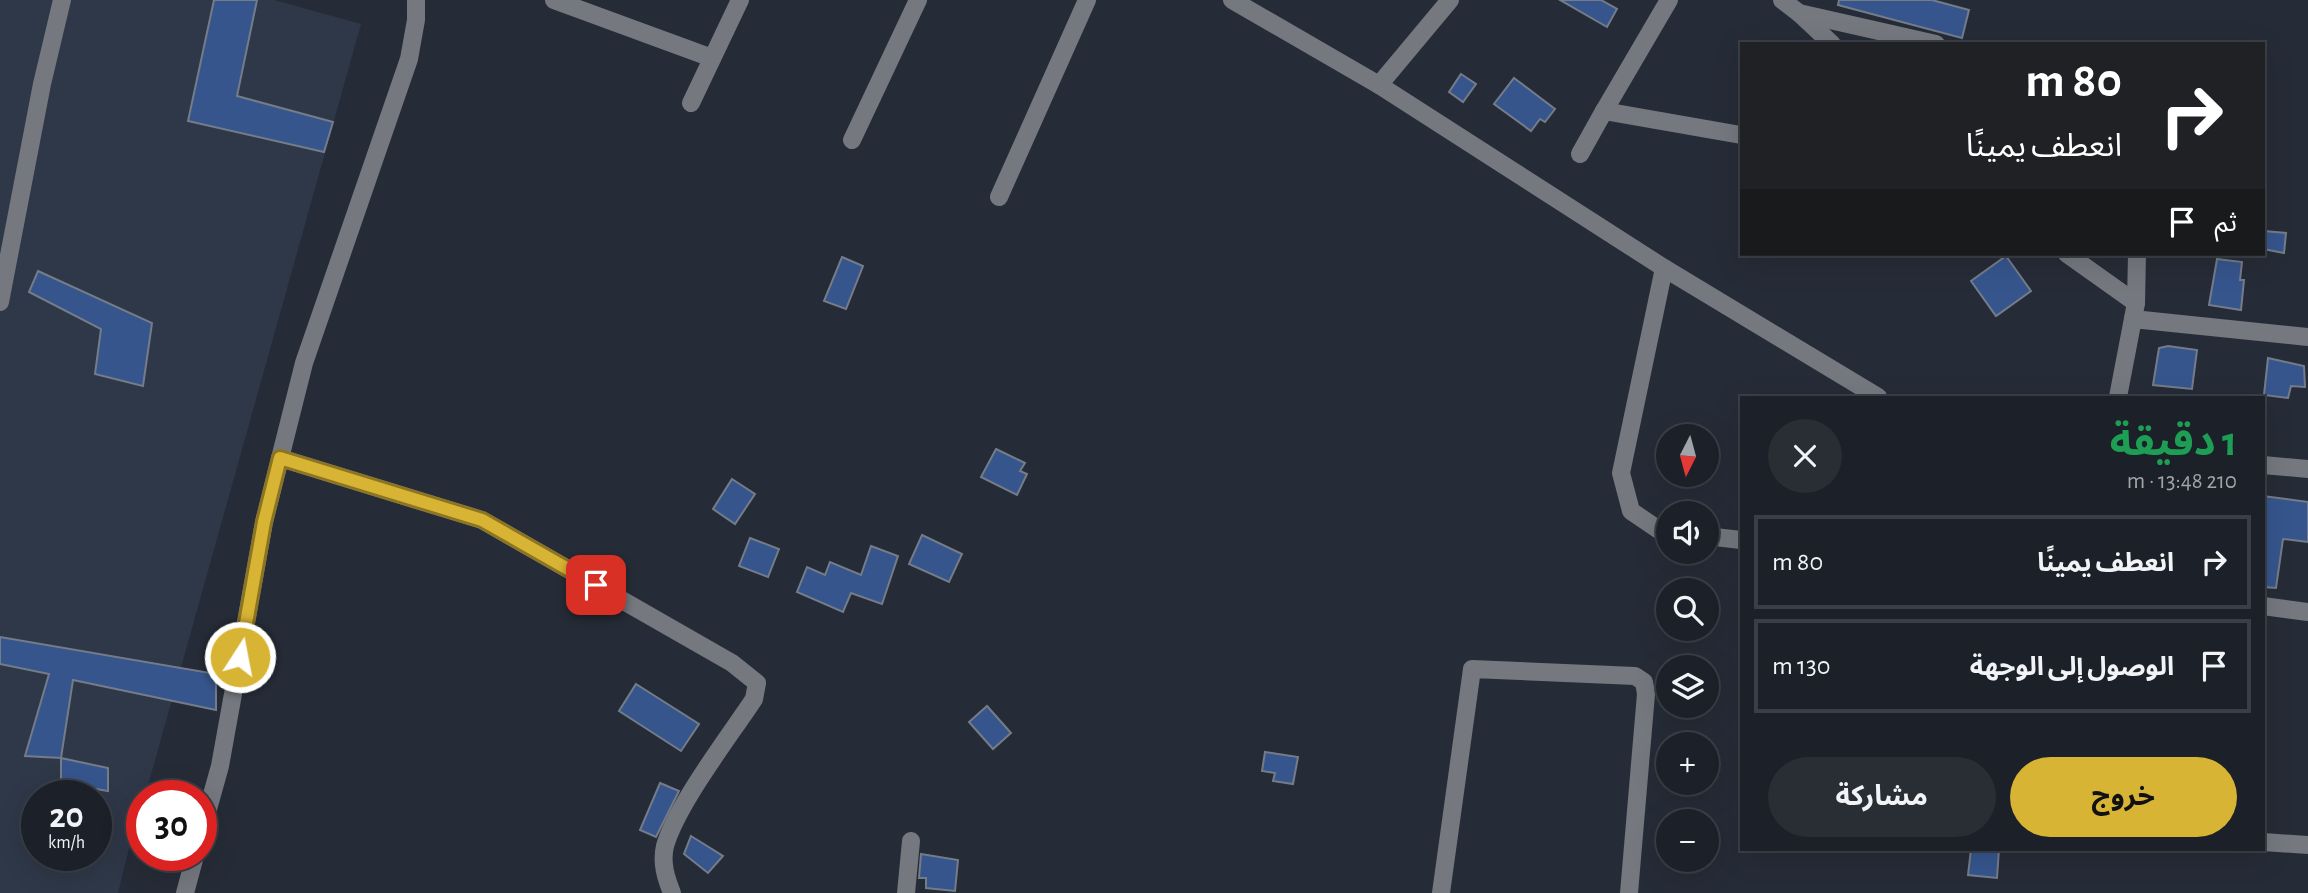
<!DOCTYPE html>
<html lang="ar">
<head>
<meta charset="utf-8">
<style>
	body { margin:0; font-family:"Alegreya Sans","Noto Sans Arabic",sans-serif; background:#292e35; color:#f1f3f6; direction:rtl; height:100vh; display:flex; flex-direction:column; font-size:26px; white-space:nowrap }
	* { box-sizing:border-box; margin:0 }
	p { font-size:23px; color:#a0a3a8 }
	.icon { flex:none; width:38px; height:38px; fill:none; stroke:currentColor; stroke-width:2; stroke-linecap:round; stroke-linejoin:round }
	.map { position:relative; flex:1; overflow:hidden; direction:ltr }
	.drawer { position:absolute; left:1740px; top:396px; width:525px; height:455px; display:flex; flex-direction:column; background:#1c2129; border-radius:0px; box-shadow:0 7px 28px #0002,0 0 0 2px #3a3e46; direction:rtl }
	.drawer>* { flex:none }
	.banner { position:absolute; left:1740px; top:42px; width:525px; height:214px; border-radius:0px; box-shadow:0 7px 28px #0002,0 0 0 2px #3a3e46; direction:rtl; background:#202124; color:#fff; overflow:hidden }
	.needle { width:46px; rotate:186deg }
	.buttons { position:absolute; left:1656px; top:424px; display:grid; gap:14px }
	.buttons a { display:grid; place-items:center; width:63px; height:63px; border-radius:50%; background:#1c2129; box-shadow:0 7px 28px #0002,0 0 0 2px #3a3e46; font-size:35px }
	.speed { position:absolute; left:21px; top:780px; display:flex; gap:14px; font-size:35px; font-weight:700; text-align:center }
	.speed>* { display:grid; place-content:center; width:91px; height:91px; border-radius:50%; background:#1c2129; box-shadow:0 7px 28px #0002,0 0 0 2px #3a3e46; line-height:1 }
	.speed small { font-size:18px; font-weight:400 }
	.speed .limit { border:10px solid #d22; background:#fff; color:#111 }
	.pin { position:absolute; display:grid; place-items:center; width:60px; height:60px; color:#fff; margin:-30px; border-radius:14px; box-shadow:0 4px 10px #0006 }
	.me { position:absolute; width:77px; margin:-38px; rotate:11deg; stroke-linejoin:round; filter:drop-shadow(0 0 5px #0008) }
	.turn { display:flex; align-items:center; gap:24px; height:147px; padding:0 28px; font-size:32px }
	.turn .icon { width:91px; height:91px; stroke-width:2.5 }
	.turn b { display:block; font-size:49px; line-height:60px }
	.then { display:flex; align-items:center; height:66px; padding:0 28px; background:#0003; gap:14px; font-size:26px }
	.round { display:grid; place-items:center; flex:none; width:74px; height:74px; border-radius:37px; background:#292e35 }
	.headline { display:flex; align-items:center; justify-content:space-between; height:119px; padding:0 28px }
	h1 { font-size:42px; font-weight:700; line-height:52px; color:#1e9e55 }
	.primary-button { display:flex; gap:14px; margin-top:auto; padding:14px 28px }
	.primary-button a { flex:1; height:80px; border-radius:42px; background:#d8b434; color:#111; font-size:28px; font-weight:700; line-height:80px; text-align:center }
	.primary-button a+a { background:#292e35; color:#f1f3f6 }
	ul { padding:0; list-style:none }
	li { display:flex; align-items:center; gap:21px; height:94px; margin:0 14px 10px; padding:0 14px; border:4px solid #3a3e46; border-radius:0px }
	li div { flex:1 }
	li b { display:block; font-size:26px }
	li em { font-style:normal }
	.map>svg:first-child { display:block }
	.built { fill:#2f3848; fill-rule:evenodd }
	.building { fill:#36558d; stroke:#747c88; stroke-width:2 }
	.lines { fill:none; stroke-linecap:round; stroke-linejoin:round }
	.minor { stroke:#75787e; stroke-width:18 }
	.route-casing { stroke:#8c7522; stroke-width:18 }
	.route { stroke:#d8b434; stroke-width:12 }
</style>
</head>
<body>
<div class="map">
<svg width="2308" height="893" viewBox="0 0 2308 893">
	<rect width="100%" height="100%" fill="#262c37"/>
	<path class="built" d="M0 0H274L361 24 145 796H142L118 893H0ZM37 796H96V856H37Z"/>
	<g class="building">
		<polygon points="214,0 257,0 237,96 333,122 324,152 188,121"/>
		<polygon points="1560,0 1601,0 1617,9 1607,27"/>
		<polygon points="1839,0 1932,0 1969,10 1962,38 1838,5"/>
		<polygon points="1461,74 1476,84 1463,102 1449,92"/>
		<polygon points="1514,78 1555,109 1545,122 1540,119 1531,131 1494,104"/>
		<polygon points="2264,231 2286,233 2284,253 2263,249"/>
		<polygon points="2006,256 2031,291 1996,316 1971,281"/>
		<polygon points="842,257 863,266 846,309 824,301"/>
		<polygon points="2217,259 2242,262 2240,280 2244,280 2241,310 2209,305"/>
		<polygon points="38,271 152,323 143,386 95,374 101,329 29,292"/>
		<polygon points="2168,346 2197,350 2192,389 2153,385 2159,348"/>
		<polygon points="2268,358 2304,366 2305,387 2291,386 2288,398 2264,395"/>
		<polygon points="996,449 1025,463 1020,471 1027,474 1017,495 981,477"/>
		<polygon points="732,479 755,494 735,524 713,509"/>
		<polygon points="2263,496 2308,502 2308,542 2283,539 2276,588 2263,587"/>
		<polygon points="922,535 962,554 949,582 909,564"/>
		<polygon points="750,538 779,549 768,577 739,566"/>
		<polygon points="871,546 898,556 882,604 851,593 843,612 797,592 807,567 825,575 830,562 861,575"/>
		<polygon points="0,637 216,674 216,710 73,680 61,758 25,756 49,674 0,664"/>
		<polygon points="636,684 699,724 681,751 619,711"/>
		<polygon points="987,706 1011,733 993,749 969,722"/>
		<polygon points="1265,752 1298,757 1293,784 1273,781 1275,773 1262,771"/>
		<polygon points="61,758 108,768 108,791 61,783"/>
		<polygon points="660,783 679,791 656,837 640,830"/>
		<polygon points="691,836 723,856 708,873 684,854"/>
		<polygon points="1971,849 1999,849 1997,878 1968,875"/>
		<polygon points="921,854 958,860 955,891 926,888 926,878 919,878"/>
	</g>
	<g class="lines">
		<g class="minor">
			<polyline points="554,0 712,58"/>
			<polyline points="1232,0 1379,85 1664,268 1878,397"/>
			<polyline points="1782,0 1799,13 1936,44"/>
			<polyline points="1799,13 1832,44"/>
			<polyline points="1379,85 1450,0"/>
			<polyline points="691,103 740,0"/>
			<polyline points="1604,111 1669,0"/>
			<polyline points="852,140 918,0"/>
			<polyline points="1580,154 1604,111 1741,135"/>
			<polyline points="999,197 1087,0"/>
			<polyline points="2067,254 2136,303"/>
			<polyline points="1664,268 1621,473 1631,511 1659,530 1668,531"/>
			<polyline points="0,302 42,84 62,0"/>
			<polyline points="2133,319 2308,337"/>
			<polyline points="2118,397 2136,303 2137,254"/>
			<path d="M280 458 482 520 732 663 757 683 754 699C729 737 677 804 665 846 661 863 666 878 672 893"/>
			<polyline points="2263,465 2308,469"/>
			<polyline points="1706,536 1741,540"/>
			<polyline points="2263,606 2308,612"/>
			<polyline points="201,834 220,766 264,522 304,363 409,59 416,20 416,0"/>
			<polyline points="2263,842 2308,845"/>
			<polyline points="185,893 195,856"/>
			<polyline points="906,893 911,841"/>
			<polyline points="1441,893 1472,669 1635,676 1644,682 1646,694 1629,893"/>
		</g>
	</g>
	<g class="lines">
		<g class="route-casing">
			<polyline id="route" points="240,657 264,522 280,458 482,520 596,585"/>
		</g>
		<use href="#route" class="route"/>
	</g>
</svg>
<div class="buttons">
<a><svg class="needle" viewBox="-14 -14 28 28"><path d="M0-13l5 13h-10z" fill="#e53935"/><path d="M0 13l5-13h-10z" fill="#a0a3a8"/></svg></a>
<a><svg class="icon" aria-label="sound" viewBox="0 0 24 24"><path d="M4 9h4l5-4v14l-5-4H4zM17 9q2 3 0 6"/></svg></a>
<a><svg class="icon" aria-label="search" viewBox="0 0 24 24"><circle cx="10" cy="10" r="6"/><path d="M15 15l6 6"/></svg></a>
<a><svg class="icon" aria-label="layers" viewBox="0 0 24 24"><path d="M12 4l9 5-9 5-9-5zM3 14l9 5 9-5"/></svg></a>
<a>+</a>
<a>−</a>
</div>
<div class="speed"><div>20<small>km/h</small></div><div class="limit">30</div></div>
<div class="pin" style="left:596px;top:585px;background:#d93025"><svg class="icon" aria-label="arrive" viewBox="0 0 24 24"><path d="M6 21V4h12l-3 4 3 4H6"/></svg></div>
<svg class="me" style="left:240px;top:657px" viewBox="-20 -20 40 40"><circle r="17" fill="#d8b434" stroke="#fff" stroke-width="3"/><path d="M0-11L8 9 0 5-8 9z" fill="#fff"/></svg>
<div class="banner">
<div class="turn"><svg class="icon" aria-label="right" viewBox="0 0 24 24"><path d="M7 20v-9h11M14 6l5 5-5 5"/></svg><div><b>80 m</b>انعطف يمينًا</div></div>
<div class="then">ثم<svg class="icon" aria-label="arrive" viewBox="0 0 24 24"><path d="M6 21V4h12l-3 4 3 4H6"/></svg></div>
</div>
<section class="drawer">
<div class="headline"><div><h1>1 دقيقة</h1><p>210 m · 13:48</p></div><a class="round"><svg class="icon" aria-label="close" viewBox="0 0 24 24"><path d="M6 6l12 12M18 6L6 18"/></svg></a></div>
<ul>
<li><svg class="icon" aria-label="right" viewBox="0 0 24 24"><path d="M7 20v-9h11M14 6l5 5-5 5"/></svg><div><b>انعطف يمينًا</b></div><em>80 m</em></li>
<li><svg class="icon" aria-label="arrive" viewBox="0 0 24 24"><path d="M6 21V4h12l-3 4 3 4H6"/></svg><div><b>الوصول إلى الوجهة</b></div><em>130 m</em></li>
</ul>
<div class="primary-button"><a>خروج</a><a>مشاركة</a></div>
</section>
</div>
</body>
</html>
